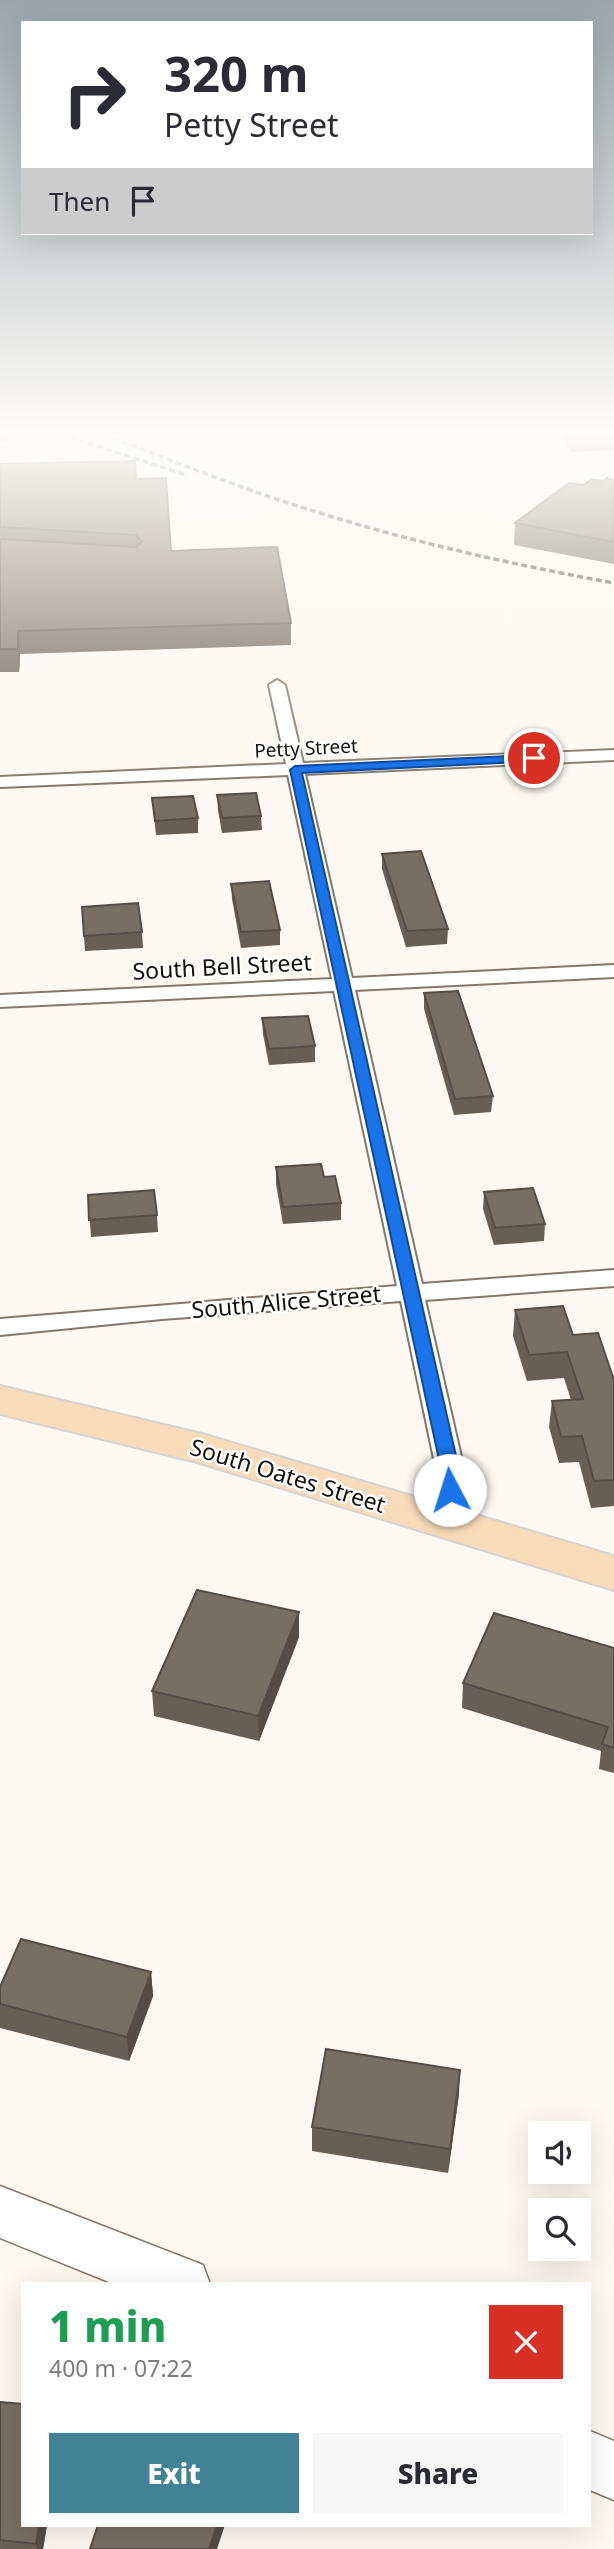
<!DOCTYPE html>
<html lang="en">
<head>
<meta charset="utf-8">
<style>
	body { margin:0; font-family:"Noto Sans",sans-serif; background:#f7f7f7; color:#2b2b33; height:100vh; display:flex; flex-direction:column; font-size:26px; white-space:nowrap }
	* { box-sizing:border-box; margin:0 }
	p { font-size:23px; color:#7c7c81 }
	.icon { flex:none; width:38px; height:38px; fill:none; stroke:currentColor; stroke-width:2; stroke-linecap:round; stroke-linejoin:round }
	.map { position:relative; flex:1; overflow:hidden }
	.details { position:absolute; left:21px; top:2282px; width:570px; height:245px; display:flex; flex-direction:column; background:#fff; border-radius:0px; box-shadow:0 7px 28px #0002 }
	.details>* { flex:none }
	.hud { position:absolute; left:21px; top:21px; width:572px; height:214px; border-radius:0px; box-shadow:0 7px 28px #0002; background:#fff; color:#2b2b33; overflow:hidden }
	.fabs { position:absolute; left:528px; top:2121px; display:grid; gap:14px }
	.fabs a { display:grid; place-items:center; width:63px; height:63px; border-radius:0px; background:#fff; box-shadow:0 7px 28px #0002; font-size:35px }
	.pin { position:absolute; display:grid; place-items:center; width:60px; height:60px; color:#fff; margin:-30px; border:4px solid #fff; border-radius:50%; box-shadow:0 2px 7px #0007 }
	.me { position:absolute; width:77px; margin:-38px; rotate:355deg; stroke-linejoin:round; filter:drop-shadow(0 0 5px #0008) }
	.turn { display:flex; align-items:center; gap:24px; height:147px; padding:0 28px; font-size:32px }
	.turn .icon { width:91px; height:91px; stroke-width:2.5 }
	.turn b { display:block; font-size:49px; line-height:60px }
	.then { display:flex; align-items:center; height:66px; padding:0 28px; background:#0003; gap:14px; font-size:26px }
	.round { display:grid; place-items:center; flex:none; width:74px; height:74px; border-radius:0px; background:#f7f7f7 }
	.overview { display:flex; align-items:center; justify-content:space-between; height:119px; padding:0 28px }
	h1 { font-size:42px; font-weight:800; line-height:52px; color:#1e9e55 }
	.button { display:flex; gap:14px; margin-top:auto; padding:14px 28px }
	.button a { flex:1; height:80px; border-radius:0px; background:#428295; color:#fff; font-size:28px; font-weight:800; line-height:80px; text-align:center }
	.button a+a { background:#f7f7f7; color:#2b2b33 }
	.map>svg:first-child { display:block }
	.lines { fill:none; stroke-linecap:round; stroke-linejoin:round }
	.street-casing { stroke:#83786b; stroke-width:4 }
	.secondary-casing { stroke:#83786b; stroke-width:3 }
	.primary-casing { stroke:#d5d4d3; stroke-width:4 }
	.street { fill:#fff; fill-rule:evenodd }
	.secondary { fill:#fff; fill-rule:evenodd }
	.primary { fill:#f8dbb9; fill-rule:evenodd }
	.rail { stroke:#47433f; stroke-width:3.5; stroke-dasharray:6 3.5; stroke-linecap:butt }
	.wall { fill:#685f54 }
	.shaded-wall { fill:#554d45 }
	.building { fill:#796e62; stroke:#554d45; stroke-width:2 }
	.route { fill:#1a73e8; stroke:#114b97; stroke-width:2 }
	.labels { text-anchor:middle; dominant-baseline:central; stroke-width:5; stroke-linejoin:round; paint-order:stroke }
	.far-street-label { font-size:19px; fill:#130f0b; stroke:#fff }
	.street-label { font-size:23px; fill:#130f0b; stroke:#fff }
</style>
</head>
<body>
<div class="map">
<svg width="614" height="2549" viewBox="0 0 614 2549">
	<rect width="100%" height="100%" fill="#fdf8f2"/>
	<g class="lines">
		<g class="street-casing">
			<polygon id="street" points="277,680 285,685 303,763 614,750 614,760 305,774 352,978 614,965 614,977 355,990 422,1284 614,1270 614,1286 425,1300 466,1478 460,1522 456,1529 446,1532 436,1529 432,1522 438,1478 401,1301 162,1319 0,1335 0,1319 397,1286 334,991 0,1007 0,995 332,979 288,775 0,787 0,777 286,764 269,685"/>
		</g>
		<g class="secondary-casing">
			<g id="secondary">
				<polygon points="0,2186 203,2265 210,2284 114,2284 0,2238"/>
				<polygon points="590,2431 614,2441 614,2500 590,2490"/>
			</g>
		</g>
		<g class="primary-casing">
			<polygon id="primary" points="0,1386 202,1434 614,1556 614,1590 197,1462 0,1414"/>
		</g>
		<use href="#street" class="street"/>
		<use href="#secondary" class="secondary"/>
		<use href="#primary" class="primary"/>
		<g class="rail">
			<polyline points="52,431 186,475"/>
			<path d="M96 431C170 460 244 490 320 513 416 543 515 565 614 583"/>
		</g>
	</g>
	<g class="wall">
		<polygon points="515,431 614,431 614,450 572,452 560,434 518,435"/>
		<polygon points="0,464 136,479 171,551 291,623 291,645 20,654 19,672 0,672"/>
		<polygon points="614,480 614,564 514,545 515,523 584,485"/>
		<polygon points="217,795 261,816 262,830 222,833 218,810"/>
		<polygon points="152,798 198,818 198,833 156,835"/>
		<polygon points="382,854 448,929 447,944 406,947 382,869"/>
		<polygon points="231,884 280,930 280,945 241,948 232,899"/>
		<polygon points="82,907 142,932 143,948 85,951"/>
		<polygon points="424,993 493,1096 491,1112 454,1115 424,1009"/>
		<polygon points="262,1018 315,1046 315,1062 269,1065 263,1034"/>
		<polygon points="276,1167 324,1177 341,1203 341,1220 283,1224 276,1184"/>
		<polygon points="484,1192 545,1224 544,1241 494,1245 483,1209"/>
		<polygon points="88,1195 157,1215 158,1232 91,1237"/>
		<polygon points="515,1310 573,1335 614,1380 614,1506 591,1508 579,1462 559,1463 549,1427 552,1401 571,1400 564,1378 527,1381 513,1336"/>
		<polygon points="299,1612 299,1637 259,1741 154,1716 152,1691"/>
		<polygon points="614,1648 614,1773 599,1769 601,1751 462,1708 463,1683"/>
		<polygon points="151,1972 153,1996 129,2061 0,2028 0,1987"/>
		<polygon points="459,2094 448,2173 312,2151 312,2127"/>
		<polygon points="0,2402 23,2525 47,2525 43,2549 0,2549"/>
	</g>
	<g class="shaded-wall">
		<polygon points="0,431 40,431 0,442"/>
		<polygon points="18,631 20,654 19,672 18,649"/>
		<polygon points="299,1612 299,1637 259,1741 258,1716"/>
		<polygon points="151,1972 153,1996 129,2061 127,2037"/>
		<polygon points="460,2070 459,2094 448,2173 450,2149"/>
		<polygon points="39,2525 47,2525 43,2549 37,2549 36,2544"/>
		<polygon points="217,2525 225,2525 217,2549 209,2549"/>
	</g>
	<g class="building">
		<polygon points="570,431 614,431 614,434 573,436"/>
		<polygon points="135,461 136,479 166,478 171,551 277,547 291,623 18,631 18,649 0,649 0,539 136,547 142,542 136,535 0,527 0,464"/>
		<polygon points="607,478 614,480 614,542 515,523 569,483 584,485 592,479 603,481"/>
		<polygon points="256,793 261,816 222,818 217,795"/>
		<polygon points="193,796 198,818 155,821 152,798"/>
		<polygon points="421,851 448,929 407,931 382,854"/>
		<polygon points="269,881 280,930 241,932 231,884"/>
		<polygon points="138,903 142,932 84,936 82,907"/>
		<polygon points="458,991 493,1096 455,1099 424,993"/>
		<polygon points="308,1016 315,1046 269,1049 262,1018"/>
		<polygon points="321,1164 324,1177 335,1176 341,1203 283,1207 276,1167"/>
		<polygon points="533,1188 545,1224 495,1228 484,1192"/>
		<polygon points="154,1190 157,1215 89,1220 88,1195"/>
		<polygon points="563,1306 573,1335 598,1333 614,1380 614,1480 594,1481 582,1436 561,1437 552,1401 583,1399 567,1352 529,1355 515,1310"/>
		<polygon points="197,1590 299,1612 258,1716 152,1691"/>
		<polygon points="494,1613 614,1648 614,1748 602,1744 608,1727 463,1683"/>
		<polygon points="21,1939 151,1972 127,2037 0,2004 0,1987"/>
		<polygon points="326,2049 460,2070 450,2149 312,2127"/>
		<polygon points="0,2402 23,2404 23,2525 39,2525 36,2544 0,2540"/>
		<polygon points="98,2525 217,2525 209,2549 90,2549"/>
	</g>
	<linearGradient id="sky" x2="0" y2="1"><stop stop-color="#9aa5aa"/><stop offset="0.55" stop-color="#fefcf9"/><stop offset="1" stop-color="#fefcf9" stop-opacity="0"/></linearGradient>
	<rect width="614" height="788" fill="url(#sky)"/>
	<polygon class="route" points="534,755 538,756 538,761 302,773 461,1478 459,1490 450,1496 441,1490 443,1478 290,770 295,766"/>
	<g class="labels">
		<g class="far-street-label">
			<text transform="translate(306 748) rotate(-3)">Petty Street</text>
		</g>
		<g class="street-label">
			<text transform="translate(222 966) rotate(-3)">South Bell Street</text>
			<text transform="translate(286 1301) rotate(-5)">South Alice Street</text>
			<text transform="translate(288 1475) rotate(17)">South Oates Street</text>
		</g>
	</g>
</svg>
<div class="fabs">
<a><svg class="icon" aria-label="sound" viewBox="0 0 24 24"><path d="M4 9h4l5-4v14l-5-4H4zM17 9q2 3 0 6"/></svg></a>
<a><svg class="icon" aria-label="search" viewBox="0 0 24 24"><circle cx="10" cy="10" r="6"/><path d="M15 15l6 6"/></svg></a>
</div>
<div class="pin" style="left:534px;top:758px;background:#d93025"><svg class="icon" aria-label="arrive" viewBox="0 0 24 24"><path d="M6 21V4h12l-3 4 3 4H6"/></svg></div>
<svg class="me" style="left:450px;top:1490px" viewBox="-20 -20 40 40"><circle r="19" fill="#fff"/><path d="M0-13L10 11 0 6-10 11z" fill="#1a73e8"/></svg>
<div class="hud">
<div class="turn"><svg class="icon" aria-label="right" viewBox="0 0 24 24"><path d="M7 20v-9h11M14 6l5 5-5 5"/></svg><div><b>320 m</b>Petty Street</div></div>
<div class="then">Then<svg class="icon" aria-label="arrive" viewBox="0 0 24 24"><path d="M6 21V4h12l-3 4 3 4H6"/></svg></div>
</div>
<section class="details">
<div class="overview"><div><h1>1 min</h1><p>400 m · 07:22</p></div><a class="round" style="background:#d93025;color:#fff"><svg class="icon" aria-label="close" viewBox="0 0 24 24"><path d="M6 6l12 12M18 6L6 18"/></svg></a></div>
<div class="button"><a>Exit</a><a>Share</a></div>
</section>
</div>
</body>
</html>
